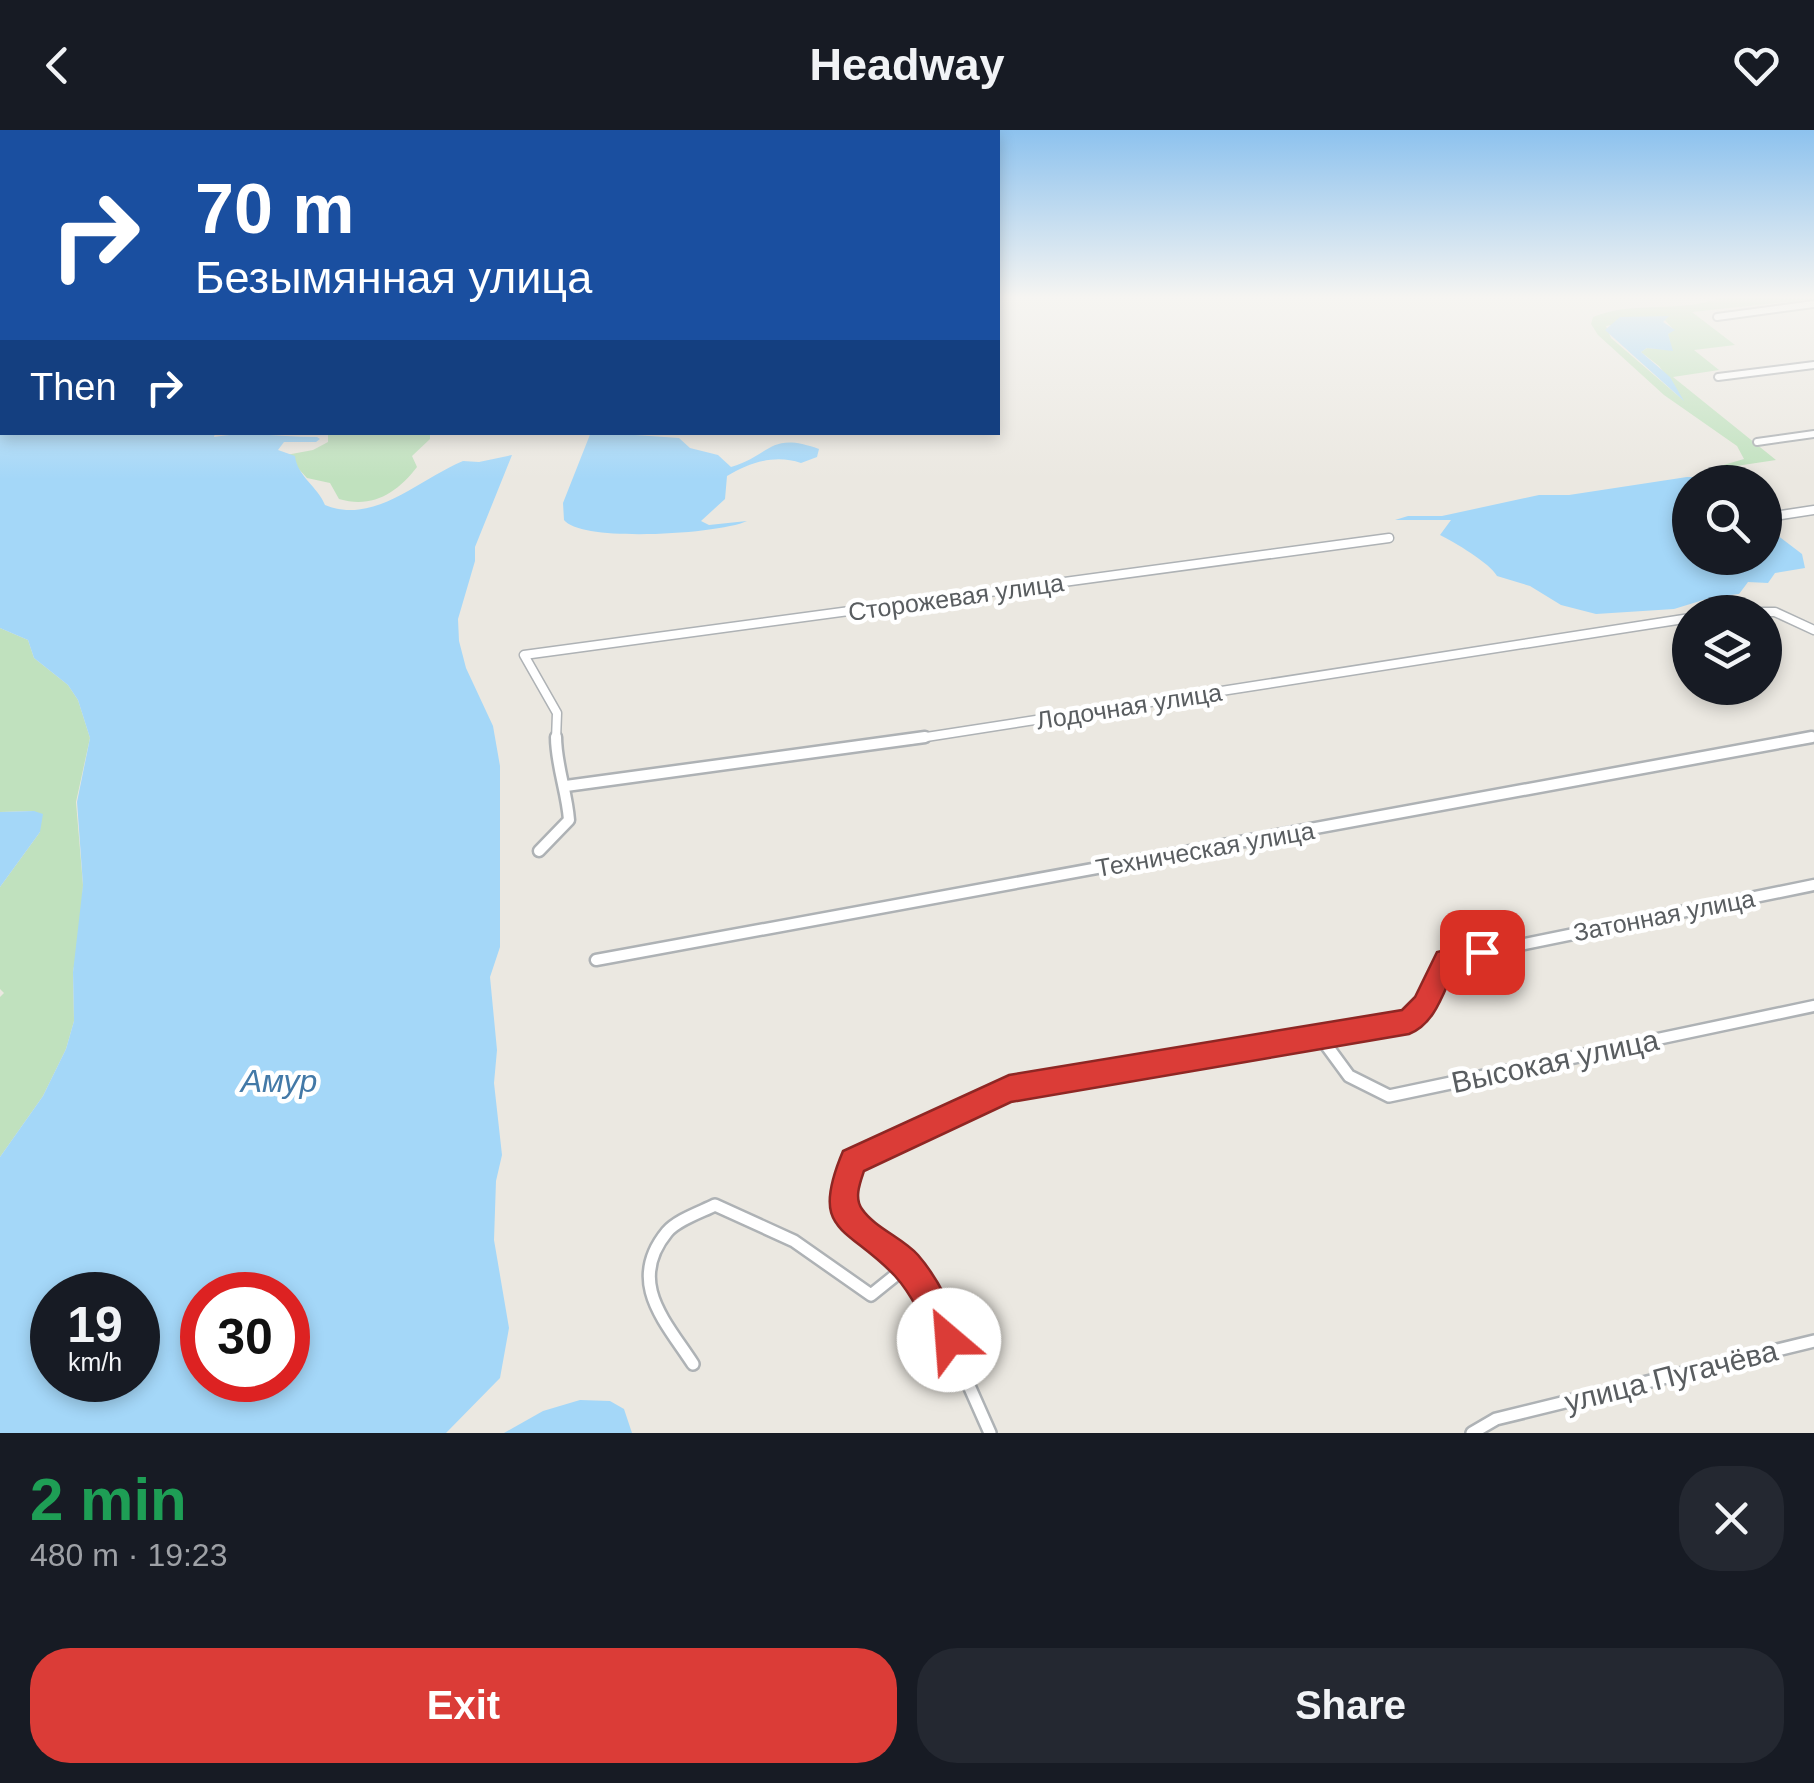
<!DOCTYPE html>
<html lang="en">
<head>
<meta charset="utf-8">
<style>
	body { margin:0; font-family:Arial,sans-serif; background:#242831; color:#f1f3f6; height:100vh; display:flex; flex-direction:column; font-size:38px; white-space:nowrap }
	* { box-sizing:border-box; margin:0 }
	p { font-size:32px; color:#9ea1a6 }
	.icon { flex:none; width:55px; height:55px; fill:none; stroke:currentColor; stroke-width:2; stroke-linecap:round; stroke-linejoin:round }
	.map { position:relative; height:1303px; overflow:hidden }
	.panel { display:flex; flex-direction:column; background:#171b24; flex:1 }
	.panel>* { flex:none }
	.top-card { position:absolute; left:0px; top:0px; width:1000px; height:305px; box-shadow:0 5px 15px #0003; background:#1a4fa0; color:#fff; overflow:hidden }
	.buttons { position:absolute; left:1672px; top:335px; display:grid; gap:20px }
	.buttons a { display:grid; place-items:center; width:110px; height:110px; border-radius:50%; background:#171b24; box-shadow:0 5px 15px #0003; font-size:50px }
	.speed { position:absolute; left:30px; top:1142px; display:flex; gap:20px; font-size:50px; font-weight:700; text-align:center }
	.speed>* { display:grid; place-content:center; width:130px; height:130px; border-radius:50%; background:#171b24; box-shadow:0 5px 15px #0003; line-height:1 }
	.speed small { font-size:25px; font-weight:400 }
	.speed .limit { border:15px solid #d22; background:#fff; color:#111 }
	.pin { position:absolute; display:grid; place-items:center; width:85px; height:85px; color:#fff; margin:-42px; border-radius:20px; box-shadow:0 5px 15px #0006 }
	.me { position:absolute; width:110px; margin:-55px; rotate:333deg; stroke-linejoin:round; filter:drop-shadow(0 0 8px #0008) }
	.turn { display:flex; align-items:center; gap:35px; height:210px; padding:0 30px; font-size:45px }
	.turn .icon { width:130px; height:130px; stroke-width:2.5 }
	.turn b { display:block; font-size:70px; line-height:85px }
	.then { display:flex; align-items:center; height:95px; padding:0 30px; background:#0003; gap:20px; font-size:38px }
	.round { display:grid; place-items:center; flex:none; width:105px; height:105px; border-radius:40px; background:#242831 }
	.headline { display:flex; align-items:center; justify-content:space-between; height:170px; padding:0 30px }
	h1 { font-size:60px; font-weight:600; line-height:75px; color:#1e9e55 }
	.button { display:flex; gap:20px; margin-top:auto; padding:20px 30px }
	.button a { flex:1; height:115px; border-radius:40px; background:#db3c37; color:#fff; font-size:40px; font-weight:600; line-height:115px; text-align:center }
	.button a+a { background:#242831; color:#f1f3f6 }
	header { display:flex; justify-content:space-between; align-items:center; height:130px; padding:0 30px; background:#171b24; font-size:45px; font-weight:600 }
	.map>svg:first-child { display:block }
	.green { fill:#c0e1be; fill-rule:evenodd }
	.water { fill:#a4d7f8; fill-rule:evenodd }
	.lines { fill:none; stroke-linecap:round; stroke-linejoin:round }
	.street-far3-casing { stroke:#aeb2b5; stroke-width:10 }
	.street-far2-casing { stroke:#aeb2b5; stroke-width:11 }
	.street-far1-casing { stroke:#aeb2b5; stroke-width:15 }
	.street-casing { stroke:#aeb2b5; stroke-width:16 }
	.street-far3 { stroke:#fff; stroke-width:6 }
	.street-far2 { stroke:#fff; stroke-width:8 }
	.street-far1 { stroke:#fff; stroke-width:10 }
	.street { stroke:#fff; stroke-width:11 }
	.route { fill:#db3c37; stroke:#8e2724; stroke-width:2.5 }
	.labels { text-anchor:middle; dominant-baseline:central; stroke-width:9; stroke-linejoin:round; paint-order:stroke }
	.street-label { font-size:25px; fill:#595d60; stroke:#fff }
	.near-street-label { font-size:30px; fill:#595d60; stroke:#fff }
	.near-water-label { font-size:32px; font-style:italic; fill:#4379a7; stroke:#fff }
</style>
</head>
<body>
<header><svg class="icon" aria-label="back" viewBox="0 0 24 24"><path d="M15 5l-7 7 7 7"/></svg>Headway<svg class="icon" aria-label="heart" viewBox="0 0 24 24"><path d="M12 20l-8-8c-3-5 5-10 8-4 3-6 11-1 8 4z"/></svg></header>
<div class="map">
<svg width="1814" height="1303" viewBox="0 0 1814 1303">
	<rect width="100%" height="100%" fill="#ebe8e1"/>
	<g class="green">
		<path d="M1722 167 1814 169 1692 182 1735 215 1694 220 1719 240 1673 247 1776 330 1703 341 1744 329 1737 316 1664 265 1598 205 1591 194 1593 187C1633 170 1682 184 1722 167ZM1661 186 1674 200 1668 204 1672 220 1647 218 1641 222 1659 236 1683 270 1611 208 1606 196Z"/>
		<path d="M318 303H430V309L412 326 417 337C397 363 372 379 339 369L330 353 307 348 286 325 313 320 328 312V304Z"/>
		<polygon points="0,498 28,510 34,528 68,555 78,570 90,608 76,672 83,755 81,797 73,842 74,891 66,919 43,966 0,1027 0,867 4,863 0,859 0,757 40,702 34,681 0,682"/>
	</g>
	<g class="water">
		<path d="M0 167 2 302 215 303 214 307C250 301 282 307 317 307L320 309 316 312H284L278 320 295 326C297 346 318 357 325 375 374 395 418 350 463 331L479 332 512 325 475 417V431L458 489 459 511 466 538 493 596 500 636V817L490 847 497 920 494 953 502 1025 496 1051 494 1110 509 1198 500 1248 446 1303H0V1027L43 966 66 919 74 891 73 842 83 755 77 672 90 608 78 570 68 555 34 528 28 510 0 498ZM138 1165V1250H52V1165ZM288 1165V1250H202V1165Z"/>
		<polygon points="1669,186 1663,192 1675,200 1668,204 1673,221 1647,218 1641,222 1670,247 1684,271 1605,200 1620,187"/>
		<path d="M591 302 679 308 690 318 718 325 731 337C772 325 769 301 819 319L817 327 801 333C776 324 750 332 727 346L725 369 701 391 709 395 747 391C720 404 581 413 564 390L563 373Z"/>
		<path d="M1687 347H1723L1730 352H1690V428H1765V396L1802 424 1805 438 1775 443 1768 453 1748 452 1739 464 1713 467 1674 479 1596 484 1561 475 1530 456 1497 446C1490 433 1454 412 1440 405L1451 390H1395L1408 386H1442L1539 365H1569Z"/>
		<polygon points="34,681 43,684 40,702 0,757 0,682"/>
		<polygon points="580,1270 610,1271 624,1279 632,1303 504,1303 543,1281"/>
	</g>
	<g class="lines">
		<g class="street-far3-casing">
			<g id="street-far3">
				<polyline points="1717,187 1814,174"/>
				<polyline points="1718,247 1814,235"/>
				<polyline points="1757,312 1814,304"/>
			</g>
		</g>
		<g class="street-far2-casing">
			<g id="street-far2">
				<polyline points="1781,385 1814,380"/>
				<polyline points="1731,482 1775,482 1814,500"/>
				<polyline points="556,610 557,583 524,525 1389,408"/>
				<polyline points="907,610 1690,488"/>
				<polyline points="1798,610 1814,607"/>
			</g>
		</g>
		<g class="street-far1-casing">
			<g id="street-far1">
				<polyline points="566,656 925,607"/>
				<path d="M539 721 569 690C567 662 556 635 556 607"/>
				<polyline points="596,830 1812,607"/>
				<polyline points="1320,905 1329,918"/>
				<polyline points="1253,918 1409,892 1424,875 1446,830 1814,755"/>
				<polyline points="1615,918 1814,876"/>
			</g>
		</g>
		<g class="street-casing">
			<g id="street">
				<polyline points="1327,916 1349,946 1389,966 1627,916"/>
				<path d="M693 1234C665 1191 626 1152 667 1102 677 1090 701 1082 715 1075L794 1111 871 1165 907 1136"/>
				<polyline points="990,1303 935,1179 907,1136 847,1087 842,1061 853,1031 1009,959 1268,916"/>
				<polyline points="1472,1303 1496,1289 1814,1211"/>
			</g>
		</g>
		<use href="#street-far3" class="street-far3"/>
		<use href="#street-far2" class="street-far2"/>
		<use href="#street-far1" class="street-far1"/>
		<use href="#street" class="street"/>
	</g>
	<linearGradient id="sky" x2="0" y2="1"><stop stop-color="#8dc2ee"/><stop offset="0.48" stop-color="#f6f5f2"/><stop offset="1" stop-color="#f6f5f2" stop-opacity="0"/></linearGradient>
	<rect width="1814" height="349" fill="url(#sky)"/>
	<path class="route" d="M1482 811 1492 814 1495 822 1492 831 1454 840C1443 863 1435 894 1409 904L1011 972 864 1041C860 1053 854 1068 862 1079 875 1098 903 1108 918 1125 939 1149 953 1181 965 1210L960 1221 949 1226 937 1221C926 1196 914 1167 895 1146 847 1095 808 1104 843 1021L1009 945 1402 880 1415 867 1437 822Z"/>
	<g class="labels">
		<g class="street-label">
			<text transform="translate(956 467) rotate(-8)">Сторожевая улица</text>
			<text transform="translate(1129 576) rotate(-9)">Лодочная улица</text>
			<text transform="translate(1205 719) rotate(-10)">Техническая улица</text>
			<text transform="translate(1664 785) rotate(-11)">Затонная улица</text>
		</g>
		<g class="near-street-label">
			<text transform="translate(1555 931) rotate(-12)">Высокая улица</text>
			<text transform="translate(1671 1246) rotate(-14)">улица Пугачёва</text>
		</g>
		<g class="near-water-label">
			<text x="279" y="951">Амур</text>
		</g>
	</g>
</svg>
<div class="buttons">
<a><svg class="icon" aria-label="search" viewBox="0 0 24 24"><circle cx="10" cy="10" r="6"/><path d="M15 15l6 6"/></svg></a>
<a><svg class="icon" aria-label="layers" viewBox="0 0 24 24"><path d="M12 4l9 5-9 5-9-5zM3 14l9 5 9-5"/></svg></a>
</div>
<div class="speed"><div>19<small>km/h</small></div><div class="limit">30</div></div>
<div class="pin" style="left:1482px;top:822px;background:#d93025"><svg class="icon" aria-label="arrive" viewBox="0 0 24 24"><path d="M6 21V4h12l-3 4 3 4H6"/></svg></div>
<svg class="me" style="left:949px;top:1210px" viewBox="-20 -20 40 40"><circle r="19" fill="#fff"/><path d="M0-13L10 11 0 6-10 11z" fill="#db3c37"/></svg>
<div class="top-card">
<div class="turn"><svg class="icon" aria-label="right" viewBox="0 0 24 24"><path d="M7 20v-9h11M14 6l5 5-5 5"/></svg><div><b>70 m</b>Безымянная улица</div></div>
<div class="then">Then<svg class="icon" aria-label="right" viewBox="0 0 24 24"><path d="M7 20v-9h11M14 6l5 5-5 5"/></svg></div>
</div>
</div>
<section class="panel">
<div class="headline"><div><h1>2 min</h1><p>480 m · 19:23</p></div><a class="round"><svg class="icon" aria-label="close" viewBox="0 0 24 24"><path d="M6 6l12 12M18 6L6 18"/></svg></a></div>
<div class="button"><a>Exit</a><a>Share</a></div>
</section>
</body>
</html>
